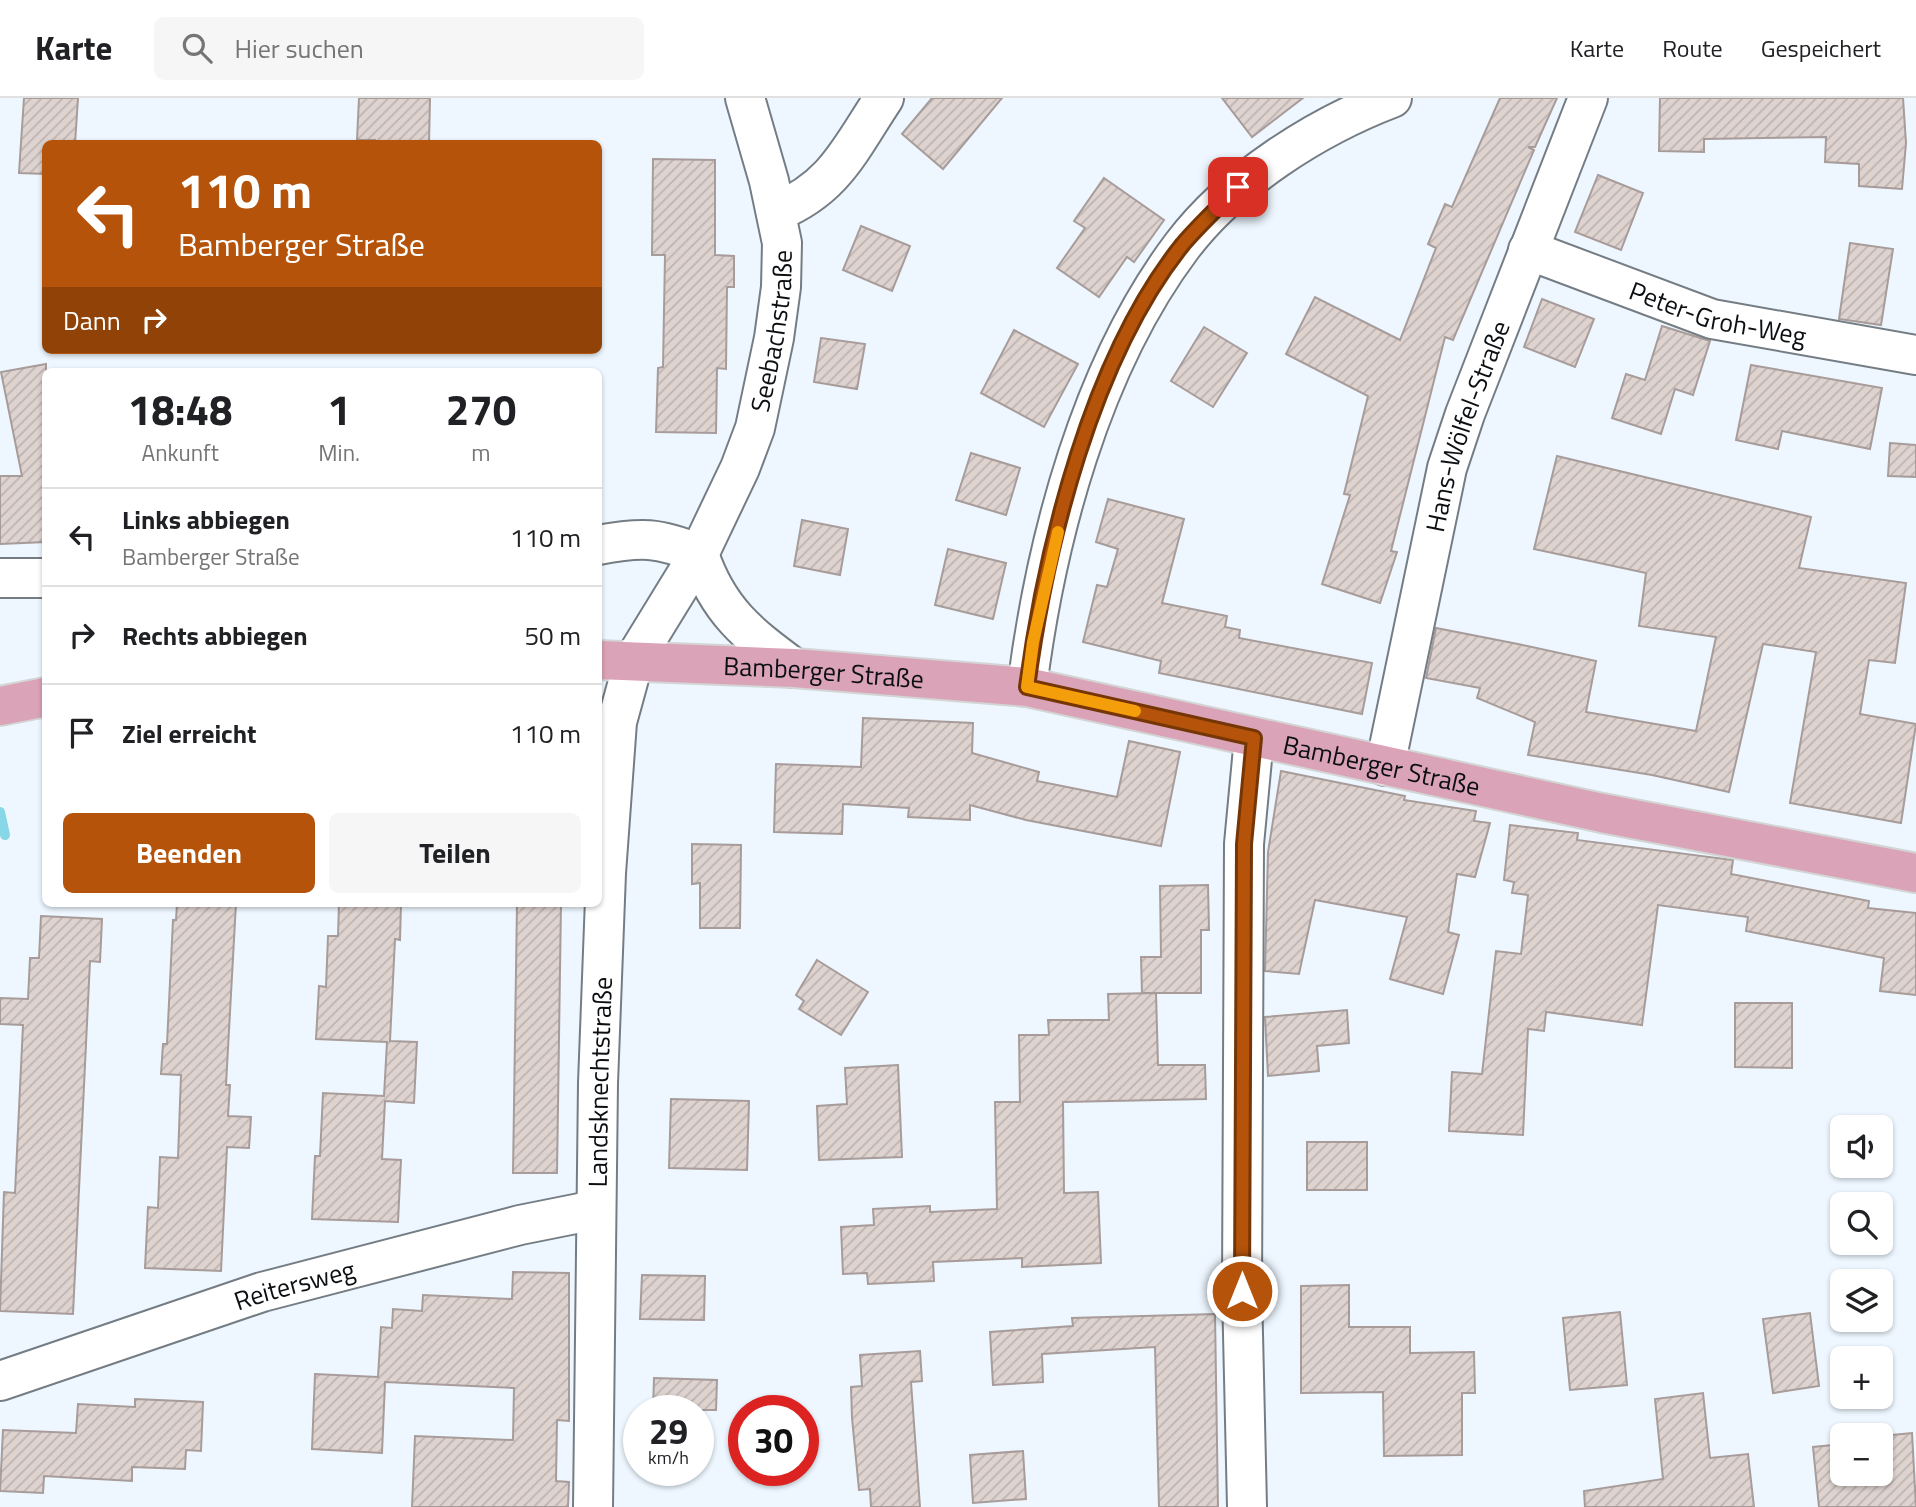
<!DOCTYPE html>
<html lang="de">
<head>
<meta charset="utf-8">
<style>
	body { margin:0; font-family:"Titillium Web",sans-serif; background:#f6f6f6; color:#202124; height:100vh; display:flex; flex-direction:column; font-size:26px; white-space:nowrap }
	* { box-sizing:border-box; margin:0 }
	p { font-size:23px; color:#757577 }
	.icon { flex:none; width:38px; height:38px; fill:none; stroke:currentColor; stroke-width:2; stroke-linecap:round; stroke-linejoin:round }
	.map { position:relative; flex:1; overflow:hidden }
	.sheet { position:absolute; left:42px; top:270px; width:560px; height:539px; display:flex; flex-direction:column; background:#fff; border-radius:10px; box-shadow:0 2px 5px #0004 }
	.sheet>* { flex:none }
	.top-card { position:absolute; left:42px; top:42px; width:560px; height:214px; border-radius:10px; box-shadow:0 2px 5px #0004; background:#b45309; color:#fff; overflow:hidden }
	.tools { position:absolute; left:1830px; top:1017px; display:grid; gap:14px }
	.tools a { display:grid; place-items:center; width:63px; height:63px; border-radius:10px; background:#fff; box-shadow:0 2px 5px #0004; font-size:35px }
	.speed { position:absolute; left:623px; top:1297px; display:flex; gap:14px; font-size:35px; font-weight:700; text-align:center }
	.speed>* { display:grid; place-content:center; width:91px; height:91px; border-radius:50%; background:#fff; box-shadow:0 2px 5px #0004; line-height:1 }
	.speed small { font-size:18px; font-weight:400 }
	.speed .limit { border:10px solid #d22; background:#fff; color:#111 }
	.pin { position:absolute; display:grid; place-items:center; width:60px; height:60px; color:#fff; margin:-30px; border-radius:14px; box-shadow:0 4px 10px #0006 }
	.me { position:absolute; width:77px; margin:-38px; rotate:0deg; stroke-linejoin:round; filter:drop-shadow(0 0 5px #0008) }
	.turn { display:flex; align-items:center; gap:24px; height:147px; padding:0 21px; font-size:32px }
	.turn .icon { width:91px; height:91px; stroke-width:2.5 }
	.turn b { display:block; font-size:49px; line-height:60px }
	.then { display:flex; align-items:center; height:66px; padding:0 21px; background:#0003; gap:14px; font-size:26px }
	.eta { display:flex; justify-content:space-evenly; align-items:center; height:119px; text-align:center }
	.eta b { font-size:42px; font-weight:700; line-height:49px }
	.primary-button { display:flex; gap:14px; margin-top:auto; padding:14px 21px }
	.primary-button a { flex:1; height:80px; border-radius:10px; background:#b45309; color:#fff; font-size:28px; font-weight:700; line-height:80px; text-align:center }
	.primary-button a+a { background:#f6f6f6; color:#202124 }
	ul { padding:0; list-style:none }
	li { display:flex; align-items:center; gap:21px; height:98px; padding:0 21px; border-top:2px solid #e0e0e0 }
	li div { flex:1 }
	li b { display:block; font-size:26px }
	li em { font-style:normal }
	header { display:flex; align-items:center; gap:42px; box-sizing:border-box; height:98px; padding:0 35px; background:#fff; border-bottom:2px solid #e0e0e0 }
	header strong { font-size:33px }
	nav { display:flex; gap:38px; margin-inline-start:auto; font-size:24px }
	.search { width:490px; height:63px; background:#f6f6f6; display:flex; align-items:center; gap:18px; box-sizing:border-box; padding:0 24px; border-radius:10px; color:#757577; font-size:26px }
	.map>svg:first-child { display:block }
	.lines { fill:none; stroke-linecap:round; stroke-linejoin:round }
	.stream { stroke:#88d7e7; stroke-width:10 }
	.building { fill:url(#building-hatch); stroke:#a79c99; stroke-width:2 }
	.minor-casing { stroke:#757d84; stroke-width:42 }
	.major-casing { stroke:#d3d4d4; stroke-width:42 }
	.minor { stroke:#fff; stroke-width:38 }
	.major { stroke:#dba3b8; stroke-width:38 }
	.route-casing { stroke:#753606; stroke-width:18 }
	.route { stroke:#b45309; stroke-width:12 }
	.slow { stroke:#f59e0b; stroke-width:12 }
	.labels { text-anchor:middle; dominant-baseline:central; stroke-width:7; stroke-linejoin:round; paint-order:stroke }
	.street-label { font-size:26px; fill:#0c0f12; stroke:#eef7ff }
</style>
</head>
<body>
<header>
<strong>Karte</strong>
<div class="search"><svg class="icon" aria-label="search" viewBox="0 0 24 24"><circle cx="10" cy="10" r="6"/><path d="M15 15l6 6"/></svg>Hier suchen</div>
<nav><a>Karte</a><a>Route</a><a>Gespeichert</a></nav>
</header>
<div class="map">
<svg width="1916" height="1409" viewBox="0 0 1916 1409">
	<defs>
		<pattern id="building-hatch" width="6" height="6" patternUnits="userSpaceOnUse" patternTransform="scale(1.75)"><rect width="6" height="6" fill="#ded3cf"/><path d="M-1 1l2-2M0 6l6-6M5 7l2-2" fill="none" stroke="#bdb4b1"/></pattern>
	</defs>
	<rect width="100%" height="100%" fill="#eef7ff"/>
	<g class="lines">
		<polyline class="stream" points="0,714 5,737"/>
	</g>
	<g class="building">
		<polygon points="24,0 78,0 75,46 46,46 46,76 19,75"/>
		<polygon points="359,0 430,0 429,46 375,46 375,42 357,42"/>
		<polygon points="932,0 1002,0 943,71 902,36"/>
		<polygon points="1222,0 1303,0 1252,39"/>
		<polygon points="1500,0 1557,0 1535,49 1528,49 1534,52 1453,242 1445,239 1391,453 1397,454 1380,505 1322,486 1350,397 1344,396 1368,298 1286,256 1315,199 1400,242 1436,150 1428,146 1445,106 1452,109"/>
		<polygon points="1660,0 1903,0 1906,45 1902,91 1859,88 1859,66 1825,64 1826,39 1704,41 1704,54 1659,53"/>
		<polygon points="653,61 715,62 715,157 734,158 734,189 727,189 726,271 717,270 716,335 656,334 658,270 663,269 665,157 652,157"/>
		<polygon points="1598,77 1643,95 1621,152 1575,134"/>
		<polygon points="1104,80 1164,122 1134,164 1127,159 1099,199 1057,170 1085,130 1074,123"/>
		<polygon points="861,128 910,148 892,193 843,172"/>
		<polygon points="1850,145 1893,151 1881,227 1839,221"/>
		<polygon points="1542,201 1594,221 1575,269 1524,249"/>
		<polygon points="1662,228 1710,243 1693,297 1675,291 1661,336 1612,320 1626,276 1645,282"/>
		<polygon points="1204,229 1247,255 1213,309 1171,283"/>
		<polygon points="1014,232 1078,266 1044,329 981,295"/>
		<polygon points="821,240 865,246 857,291 814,284"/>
		<polygon points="46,266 46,444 0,446 0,378 22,378 1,274"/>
		<polygon points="1751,267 1882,290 1870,351 1782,333 1778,351 1736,342"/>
		<polygon points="1890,345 1916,347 1916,379 1888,378"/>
		<polygon points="971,355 1020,370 1006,417 956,402"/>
		<polygon points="1557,358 1811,419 1799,470 1906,485 1895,565 1869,562 1860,616 1916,626 1901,725 1790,705 1816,554 1763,546 1729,694 1652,677 1528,657 1535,624 1477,600 1480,590 1426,580 1436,530 1518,546 1596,563 1586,614 1696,633 1716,539 1639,528 1646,475 1534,451"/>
		<polygon points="1108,401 1184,421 1162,505 1227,518 1225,529 1240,532 1239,540 1372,565 1362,616 1159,575 1161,563 1083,544 1097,487 1107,489 1118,451 1096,444"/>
		<polygon points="802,422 848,431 840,477 794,468"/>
		<polygon points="948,451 1006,465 993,521 935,507"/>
		<polygon points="863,620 973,625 972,655 1039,674 1037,683 1117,699 1129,643 1180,654 1161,748 1026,722 970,707 970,722 908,719 909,710 843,706 842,736 774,734 776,666 861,669"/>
		<polygon points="1281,673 1405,698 1404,702 1476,713 1474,723 1490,725 1475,779 1457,776 1448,834 1459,837 1443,896 1390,881 1407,819 1315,802 1299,876 1265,873 1268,754"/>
		<polygon points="1510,727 1578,735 1577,742 1733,762 1731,776 1869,803 1868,810 1916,815 1916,897 1880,893 1884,860 1746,833 1748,819 1658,807 1642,927 1546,914 1544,933 1528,931 1523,1037 1449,1033 1452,974 1482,976 1496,853 1521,856 1528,797 1512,795 1514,784 1504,782"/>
		<polygon points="692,746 741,747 740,830 700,830 700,785 692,786"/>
		<polygon points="1208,787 1209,832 1201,832 1201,895 1142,895 1141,859 1161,859 1160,788"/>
		<polygon points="177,805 236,805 226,987 230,987 228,1018 251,1019 249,1050 227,1049 221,1173 145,1170 148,1109 158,1110 160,1059 178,1060 181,977 161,976 163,946 167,946 173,822 176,822"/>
		<polygon points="339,805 401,805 400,842 395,841 390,943 417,944 414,1005 385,1003 382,1061 401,1062 398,1124 312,1121 315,1058 320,1058 323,995 384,998 387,944 316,941 319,888 326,889 328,838 338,838"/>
		<polygon points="517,805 561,805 557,1075 513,1075"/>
		<polygon points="41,818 102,821 100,864 90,863 73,1216 0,1213 4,1094 15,1095 23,927 0,926 0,900 28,901 30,860 39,860"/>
		<polygon points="817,862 868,894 841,937 799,911 804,903 796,897"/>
		<polygon points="1156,895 1158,967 1205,967 1206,1001 1063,1004 1064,1095 1098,1094 1101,1165 1022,1169 1022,1160 933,1164 934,1183 868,1186 867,1175 843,1176 841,1129 874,1127 873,1111 930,1108 930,1114 997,1111 995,1004 1020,1004 1019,937 1049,937 1048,922 1109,922 1108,896"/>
		<polygon points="1735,905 1792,905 1792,970 1735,969"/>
		<polygon points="1347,912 1349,945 1317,948 1319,973 1268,978 1265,919"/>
		<polygon points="898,967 902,1059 819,1062 817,1008 847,1006 845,970"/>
		<polygon points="671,1001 749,1003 747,1072 669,1070"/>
		<rect x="1307" y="1044" width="60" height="48"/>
		<polygon points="513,1174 569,1175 569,1323 557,1322 556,1383 569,1384 568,1409 412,1409 415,1338 513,1342 514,1290 385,1284 382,1355 312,1351 315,1276 378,1279 381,1229 392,1230 393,1211 422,1213 423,1197 512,1201"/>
		<polygon points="642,1177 705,1178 704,1222 640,1221"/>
		<polygon points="1349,1187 1349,1229 1410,1229 1410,1255 1474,1254 1475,1295 1462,1295 1462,1357 1384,1358 1383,1294 1301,1295 1301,1188"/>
		<polygon points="1620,1214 1627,1287 1570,1292 1563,1220"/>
		<polygon points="1810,1215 1819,1288 1773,1295 1763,1221"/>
		<polygon points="1215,1216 1218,1409 1159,1409 1155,1249 1042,1256 1043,1284 993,1287 990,1234 1073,1228 1072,1220"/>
		<polygon points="920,1253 922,1283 911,1284 920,1409 871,1409 870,1391 859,1392 852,1320 851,1289 862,1288 860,1257"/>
		<polygon points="654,1280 717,1282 716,1312 653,1312"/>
		<polygon points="1703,1295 1710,1360 1748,1356 1754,1409 1585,1409 1584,1393 1663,1381 1655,1301"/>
		<polygon points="135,1301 203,1304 201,1353 186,1352 185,1371 132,1369 132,1383 44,1378 43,1395 0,1393 3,1332 76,1335 78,1306 135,1309"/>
		<polygon points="1912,1335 1916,1409 1819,1409 1813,1349 1843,1346 1843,1376 1881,1376 1881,1338"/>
		<polygon points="1023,1353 1026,1401 973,1405 970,1357"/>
	</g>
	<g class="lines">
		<g class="minor-casing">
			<g id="minor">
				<path d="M776 114C835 90 850 51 884 0"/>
				<path id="s1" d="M1528 152 1712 221 1916 257"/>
				<path d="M598 447C641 439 658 439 699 456"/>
				<path d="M699 456C718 513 748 536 794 570"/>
				<polyline points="0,480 46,480"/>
				<path d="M1027 589C1046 440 1091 269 1182 148 1232 82 1316 29 1392 0"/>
				<path id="s2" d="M1385 668 1447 370 1465 316 1588 0"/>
				<path id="s3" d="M0 1283 262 1194 520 1127 595 1112"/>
				<path id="s4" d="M593 1409 598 985 606 775 617 624 634 562 699 456 740 370 755 330 774 240 781 189 782 145 769 83 745 0"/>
				<polyline points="1247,1409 1242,1193 1244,746 1254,640"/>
			</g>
		</g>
		<g class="major-casing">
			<g id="major">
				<path id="s5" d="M598 562 794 570 1027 589 1602 715 1916 775"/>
				<polyline points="0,608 46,599"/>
			</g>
		</g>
		<use href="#minor" class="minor"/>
		<use href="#major" class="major"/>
	</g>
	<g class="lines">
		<g class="route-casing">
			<path id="route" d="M1238 89C1220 108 1200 126 1183 146 1092 259 1046 447 1027 589L1254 640 1244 746 1242 1193"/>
		</g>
		<use href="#route" class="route"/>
		<polyline class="slow" points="1058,434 1033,544 1027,589 1135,613"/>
	</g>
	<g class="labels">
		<g class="street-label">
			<text stroke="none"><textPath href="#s1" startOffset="201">Peter-Groh-Weg</textPath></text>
			<text stroke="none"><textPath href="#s4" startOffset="1211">Seebachstraße</textPath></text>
			<text stroke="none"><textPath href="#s2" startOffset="350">Hans-Wölfel-Straße</textPath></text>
			<text stroke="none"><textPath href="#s5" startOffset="226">Bamberger Straße</textPath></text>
			<text stroke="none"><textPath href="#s5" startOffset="793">Bamberger Straße</textPath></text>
			<text stroke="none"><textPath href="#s4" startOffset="425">Landsknechtstraße</textPath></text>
			<text stroke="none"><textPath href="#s3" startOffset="310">Reitersweg</textPath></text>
		</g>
	</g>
</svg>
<div class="tools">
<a><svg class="icon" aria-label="sound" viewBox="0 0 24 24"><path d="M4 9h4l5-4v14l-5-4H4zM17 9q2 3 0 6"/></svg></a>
<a><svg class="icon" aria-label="search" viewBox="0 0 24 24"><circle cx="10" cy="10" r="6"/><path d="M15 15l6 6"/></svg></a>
<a><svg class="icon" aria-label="layers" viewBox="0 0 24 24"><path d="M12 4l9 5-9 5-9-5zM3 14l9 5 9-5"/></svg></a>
<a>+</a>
<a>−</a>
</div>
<div class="speed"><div>29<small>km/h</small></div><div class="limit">30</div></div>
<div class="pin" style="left:1238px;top:89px;background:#d93025"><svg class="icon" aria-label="arrive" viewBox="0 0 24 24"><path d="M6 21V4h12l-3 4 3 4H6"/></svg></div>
<svg class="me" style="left:1242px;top:1193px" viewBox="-20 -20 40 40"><circle r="17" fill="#b45309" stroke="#fff" stroke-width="3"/><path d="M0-11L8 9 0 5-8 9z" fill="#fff"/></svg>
<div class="top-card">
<div class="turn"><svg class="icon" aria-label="left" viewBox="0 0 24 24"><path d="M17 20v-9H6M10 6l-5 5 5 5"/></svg><div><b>110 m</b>Bamberger Straße</div></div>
<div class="then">Dann<svg class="icon" aria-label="right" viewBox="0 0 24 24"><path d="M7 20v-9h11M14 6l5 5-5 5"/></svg></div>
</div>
<section class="sheet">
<div class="eta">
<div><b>18:48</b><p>Ankunft</p></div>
<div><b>1</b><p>Min.</p></div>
<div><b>270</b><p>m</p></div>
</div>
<ul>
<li><svg class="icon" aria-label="left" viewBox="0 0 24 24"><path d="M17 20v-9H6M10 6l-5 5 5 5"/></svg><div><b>Links abbiegen</b><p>Bamberger Straße</p></div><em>110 m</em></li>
<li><svg class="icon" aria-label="right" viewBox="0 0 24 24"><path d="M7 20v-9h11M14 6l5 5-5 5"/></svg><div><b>Rechts abbiegen</b></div><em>50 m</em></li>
<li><svg class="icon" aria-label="arrive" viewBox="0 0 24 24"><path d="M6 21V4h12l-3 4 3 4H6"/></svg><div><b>Ziel erreicht</b></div><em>110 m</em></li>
</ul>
<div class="primary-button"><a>Beenden</a><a>Teilen</a></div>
</section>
</div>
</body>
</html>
